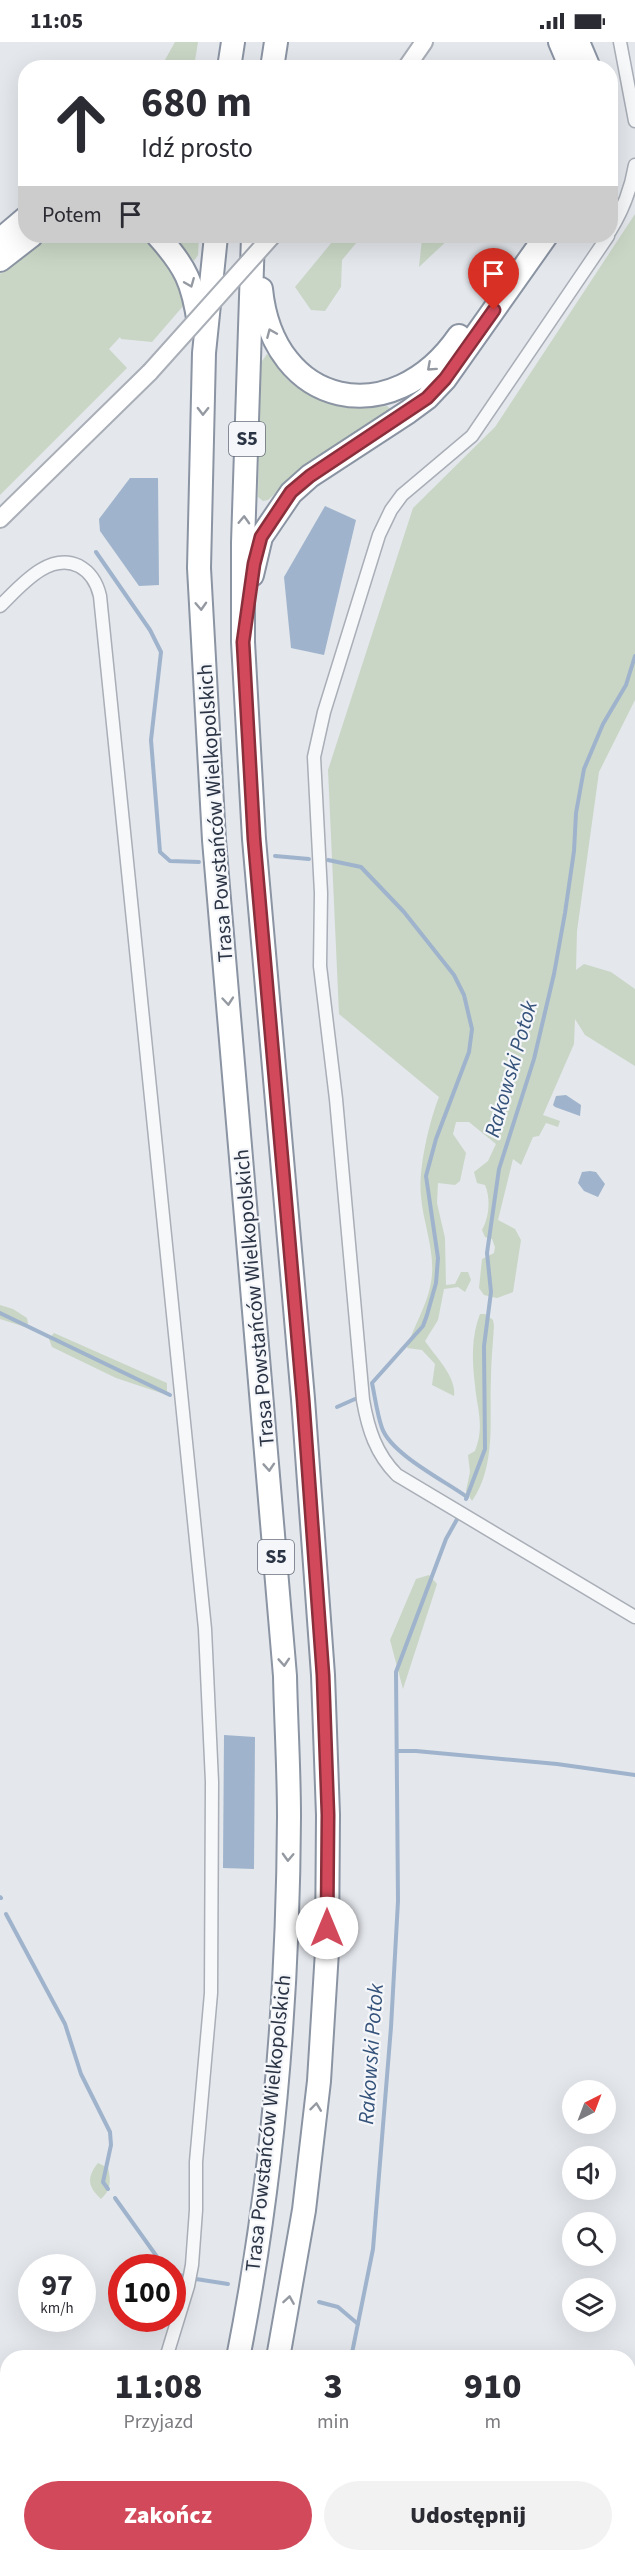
<!DOCTYPE html>
<html lang="pl">
<head>
<meta charset="utf-8">
<style>
	body { margin:0; font-family:"Source Sans 3",sans-serif; background:#f2f2f3; color:#2b2b33; height:100vh; display:flex; flex-direction:column; font-size:22px; white-space:nowrap }
	* { box-sizing:border-box; margin:0 }
	p { font-size:20px; color:#7c7c81 }
	.icon { flex:none; width:33px; height:33px; fill:none; stroke:currentColor; stroke-width:2; stroke-linecap:round; stroke-linejoin:round }
	.map { position:relative; flex:1; overflow:hidden }
	.drawer { position:absolute; left:0px; top:2308px; width:636px; height:212px; display:flex; flex-direction:column; background:#fff; border-radius:24px 24px 0 0; box-shadow:0 6px 24px #0002 }
	.drawer>* { flex:none }
	.top-card { position:absolute; left:18px; top:18px; width:600px; height:183px; border-radius:24px; box-shadow:0 6px 24px #0002; background:#fff; color:#2b2b33; overflow:hidden }
	.needle { width:39px; rotate:42deg }
	.controls { position:absolute; left:562px; top:2038px; display:grid; gap:12px }
	.controls a { display:grid; place-items:center; width:54px; height:54px; border-radius:50%; background:#fff; box-shadow:0 6px 24px #0002; font-size:30px }
	.speed { position:absolute; left:18px; top:2212px; display:flex; gap:12px; font-size:30px; font-weight:700; text-align:center }
	.speed>* { display:grid; place-content:center; width:78px; height:78px; border-radius:50%; background:#fff; box-shadow:0 6px 24px #0002; line-height:1 }
	.speed small { font-size:15px; font-weight:400 }
	.speed .limit { border:9px solid #d22; background:#fff; color:#111 }
	.pin { position:absolute; display:grid; place-items:center; width:51px; height:51px; color:#fff; margin:-62px -26px; border-radius:50% 50% 50% 0; rotate:-45deg; box-shadow:0 0 6px #0007 }
	.pin .icon { rotate:45deg }
	.me { position:absolute; width:66px; margin:-33px; rotate:0deg; stroke-linejoin:round; filter:drop-shadow(0 0 4px #0008) }
	.turn { display:flex; align-items:center; gap:21px; height:126px; padding:0 24px; font-size:27px }
	.turn .icon { width:78px; height:78px; stroke-width:2.5 }
	.turn b { display:block; font-size:42px; line-height:51px }
	.then { display:flex; align-items:center; height:57px; padding:0 24px; background:#0003; gap:12px; font-size:22px }
	.eta { display:flex; justify-content:space-evenly; align-items:center; height:102px; text-align:center }
	.eta b { font-size:36px; font-weight:800; line-height:42px }
	.button { display:flex; gap:12px; margin-top:auto; padding:12px 24px }
	.button a { flex:1; height:69px; border-radius:36px; background:#d1495b; color:#fff; font-size:24px; font-weight:800; line-height:69px; text-align:center }
	.button a+a { background:#f2f2f3; color:#2b2b33 }
	.status { display:flex; justify-content:space-between; align-items:center; height:42px; padding:0 30px; background:#fff; direction:ltr }
	.status svg { height:16px; fill:currentColor }
	.map>svg:first-child { display:block }
	.green { fill:#c9d6c5 }
	.water { fill:#9fb4cc }
	.lines { fill:none; stroke-linecap:round; stroke-linejoin:round }
	.stream { stroke:#9fb4cc; stroke-width:4 }
	.street-casing { stroke:#a9aeb7; stroke-width:15 }
	.secondary-casing { stroke:#a9aeb7; stroke-width:20 }
	.highway-casing { stroke:#8b94a3; stroke-width:26 }
	.street { stroke:#f7f8fa; stroke-width:12 }
	.secondary { stroke:#fff; stroke-width:16 }
	.highway { stroke:#fff; stroke-width:22 }
	.secondary-bridge-casing { stroke:#a9aeb7; stroke-width:20; stroke-linecap:butt }
	.secondary-bridge { stroke:#fff; stroke-width:16 }
	.oneway { stroke:#959aa2 }
	.route-casing { stroke:#882f3b; stroke-width:15 }
	.route { stroke:#d1495b; stroke-width:10 }
	.labels { text-anchor:middle; dominant-baseline:central; stroke-width:4.5; stroke-linejoin:round; paint-order:stroke }
	.shield { fill:#f4f6f9; stroke:#676e7b; stroke-width:1.5 }
	.shield-label { font-size:20px; font-weight:bold; fill:#2b3445 }
	.street-label { font-size:21px; fill:#2b3445; stroke:#f4f6f9 }
	.water-label { font-size:22px; font-style:italic; fill:#34527a; stroke:#f4f6f9 }
</style>
</head>
<body>
<div class="status"><b>11:05</b><svg viewBox="0 0 49 12"><path d="M0 12V9h3v3zM5 12V6h3v6zM10 12V3h3v9zM15 12V0h3v12zM26 1h20v11H26zM47 4h2v5h-2z"/></svg></div>
<div class="map">
<svg width="635" height="2519" viewBox="0 0 635 2519">
	<rect width="100%" height="100%" fill="#e4e7ec"/>
	<g class="green">
		<polygon points="175,0 198,0 194,25 161,25"/>
		<path d="M635 172V658L599 730 577 889 576 928 584 922 611 930 635 947V1024L585 993 575 977 574 1002 543 1073 560 1079 558 1085 546 1081 539 1094 533 1095 521 1123 513 1117 498 1178 515 1187 521 1198 513 1250 497 1256 484 1253 479 1246 482 1217 494 1211 495 1205 492 1197 485 1195 482 1188C489 1175 491 1157 485 1143L477 1141 474 1130 488 1119 496 1102 469 1080H456L453 1092 466 1111 460 1139 455 1143 438 1141 437 1161 445 1196 446 1243 455 1242 461 1230H468L471 1238 465 1250 458 1245 444 1247 438 1278 425 1299C435 1314 457 1335 454 1354L432 1343 435 1322 422 1308 407 1306C415 1280 430 1260 432 1232 434 1206 423 1180 421 1154 418 1128 429 1080 439 1055L339 972 328 728 413 466 495 385Z"/>
		<polygon points="48,194 139,194 153,203 177,234 184,263 152,300 121,297 120,295 109,307 127,326 0,453 0,232 31,204"/>
		<polygon points="172,194 199,194 198,213 194,219"/>
		<polygon points="337,194 362,194 342,218 341,245 325,269 311,268 295,245"/>
		<polygon points="422,194 452,194 419,225 422,197"/>
		<path d="M267 312C276 319 280 329 287 337 313 363 353 368 387 364L394 370 308 421 268 458 263 459 258 455 260 322Z"/>
		<polygon points="0,1263 13,1267 27,1276 28,1282 25,1285 0,1277"/>
		<path d="M480 1272H485L493 1278 494 1284C493 1301 491 1318 491 1336 489 1376 497 1423 472 1459L466 1449 470 1430 468 1413 475 1409C485 1384 477 1367 475 1343 472 1319 471 1295 480 1272Z"/>
		<polygon points="54,1291 167,1341 167,1353 116,1336 52,1305 49,1297"/>
		<polygon points="429,1533 437,1542 403,1647 390,1598 416,1537"/>
		<path d="M98 2121 108 2126C111 2139 111 2148 101 2157 88 2145 86 2136 98 2121Z"/>
	</g>
	<g class="water">
		<polygon points="130,436 158,436 159,543 139,544 100,489 99,477"/>
		<polygon points="325,464 356,478 324,613 291,606 284,535"/>
		<polygon points="566,1053 581,1063 580,1074 555,1065 553,1063 556,1054"/>
		<polygon points="590,1129 596,1130 605,1142 598,1155 584,1149 578,1141 582,1130"/>
		<polygon points="224,1693 255,1695 254,1827 223,1826"/>
	</g>
	<g class="lines">
		<g class="stream">
			<polyline points="96,510 150,588 161,610 151,698 160,810 170,819 199,820"/>
			<polyline points="275,814 309,817"/>
			<path d="M328 818 361 825 404 870 454 933 464 953 472 987 469 1010 436 1097 426 1134 438 1216 436 1241 427 1273 423 1284 372 1341C375 1355 377 1372 382 1386 391 1412 445 1439 467 1455"/>
			<polyline points="0,1271 170,1353"/>
			<polyline points="337,1365 355,1357"/>
			<polyline points="466,1457 485,1407 484,1304 491,1250 487,1211 499,1127 534,1017 554,932 565,871 574,809 576,771 584,727 603,682 626,643 635,614"/>
			<polyline points="397,1709 416,1709 557,1722 635,1733"/>
			<polyline points="0,1855 1,1856"/>
			<polyline points="6,1872 65,1982 81,2032 110,2090 111,2103 103,2140 108,2147"/>
			<polyline points="115,2156 165,2226"/>
			<polyline points="172,2231 183,2234"/>
			<polyline points="196,2237 228,2242"/>
			<polyline points="319,2260 338,2265 358,2282"/>
			<polyline points="351,2316 373,2207 391,1985 398,1859 396,1630 446,1497 460,1472"/>
			<polyline points="330,2512 330,2519"/>
		</g>
		<g class="street-casing">
			<g id="street">
				<polyline points="620,0 635,79"/>
				<path d="M610 189C623 168 631 147 635 123"/>
				<path d="M608 194 472 394 402 453 391 468 379 493 324 670 314 715 321 851 320 924 336 1057 363 1358C368 1387 376 1412 397 1433L635 1575"/>
				<path d="M0 564C19 546 48 509 79 524 90 530 97 541 100 554L205 1587 212 1740 211 1951 196 2120V2168L192 2223 188 2244 166 2316"/>
				<polyline points="97,2519 100,2512"/>
			</g>
		</g>
		<g class="secondary-casing">
			<g id="secondary">
				<polyline points="406,26 424,0"/>
				<polyline points="0,477 150,330"/>
			</g>
		</g>
		<g class="highway-casing">
			<g id="highway">
				<polyline points="560,0 571,26"/>
				<polyline points="578,0 589,26"/>
				<polyline points="229,26 233,0"/>
				<polyline points="272,26 276,0"/>
				<path d="M158 194C186 225 193 241 199 282"/>
				<path d="M216 194 204 311 199 526 214 798 285 1634C286 1681 289 1728 289 1775 288 1956 273 2139 238 2316"/>
				<polyline points="253,194 243,501 243,600 254,797 303,1357 323,1633 328,1773 327,1909 319,2039 304,2168 278,2316"/>
				<polyline points="0,198 26,176"/>
				<polyline points="0,218 31,194"/>
				<path d="M261 247C273 366 392 391 459 294"/>
				<polyline points="252,533 261,495 291,451 310,434 408,370 427,356 445,337 546,194"/>
				<polyline points="188,2519 190,2512"/>
				<polyline points="229,2519 231,2512"/>
			</g>
		</g>
		<use href="#street" class="street"/>
		<use href="#secondary" class="secondary"/>
		<use href="#highway" class="highway"/>
		<g class="secondary-bridge-casing">
			<polyline id="secondary-bridge" points="150,330 272,194"/>
		</g>
		<use href="#secondary-bridge" class="secondary-bridge"/>
	</g>
	<defs><path id="oneway-chevron" d="M-2-3.5L2.5 0L-2 3.5" fill="none" stroke-width="1.6" stroke-linecap="round" stroke-linejoin="round" transform="scale(1.5)"/></defs>
	<g class="oneway">
		<use href="#oneway-chevron" transform="translate(190 241) rotate(68)"/>
		<use href="#oneway-chevron" transform="translate(271 291) rotate(-113)"/>
		<use href="#oneway-chevron" transform="translate(431 325) rotate(138)"/>
		<use href="#oneway-chevron" transform="translate(203 369) rotate(91)"/>
		<use href="#oneway-chevron" transform="translate(244 478) rotate(-88)"/>
		<use href="#oneway-chevron" transform="translate(201 564) rotate(87)"/>
		<use href="#oneway-chevron" transform="translate(228 959) rotate(85)"/>
		<use href="#oneway-chevron" transform="translate(269 1425) rotate(86)"/>
		<use href="#oneway-chevron" transform="translate(284 1620) rotate(86)"/>
		<use href="#oneway-chevron" transform="translate(288 1815) rotate(92)"/>
		<use href="#oneway-chevron" transform="translate(316 2065) rotate(-83)"/>
		<use href="#oneway-chevron" transform="translate(289 2258) rotate(-81)"/>
	</g>
	<g class="lines">
		<g class="route-casing">
			<polyline id="route" points="327,1886 328,1773 323,1633 303,1357 254,797 243,600 254,522 261,495 291,450 310,434 427,356 445,337 494,268"/>
		</g>
		<use href="#route" class="route"/>
	</g>
	<g class="labels">
		<g class="shield">
			<rect x="229" y="380" width="36" height="34" rx="4.5"/>
			<rect x="258" y="1498" width="36" height="34" rx="4.5"/>
		</g>
		<g class="shield-label">
			<text x="247" y="397">S5</text>
			<text x="276" y="1515">S5</text>
		</g>
		<g class="street-label">
			<text transform="translate(215 771) rotate(-94)">Trasa Powstańców Wielkopolskich</text>
			<text transform="translate(254 1256) rotate(-95)">Trasa Powstańców Wielkopolskich</text>
			<text transform="translate(268 2081) rotate(-84)">Trasa Powstańców Wielkopolskich</text>
		</g>
		<g class="water-label">
			<text transform="translate(511 1027) rotate(-74)">Rakowski Potok</text>
			<text transform="translate(371 2012) rotate(-86)">Rakowski Potok</text>
		</g>
	</g>
</svg>
<div class="controls">
<a><svg class="needle" viewBox="-14 -14 28 28"><path d="M0-13l5 13h-10z" fill="#e53935"/><path d="M0 13l5-13h-10z" fill="#7c7c81"/></svg></a>
<a><svg class="icon" aria-label="sound" viewBox="0 0 24 24"><path d="M4 9h4l5-4v14l-5-4H4zM17 9q2 3 0 6"/></svg></a>
<a><svg class="icon" aria-label="search" viewBox="0 0 24 24"><circle cx="10" cy="10" r="6"/><path d="M15 15l6 6"/></svg></a>
<a><svg class="icon" aria-label="layers" viewBox="0 0 24 24"><path d="M12 4l9 5-9 5-9-5zM3 14l9 5 9-5"/></svg></a>
</div>
<div class="speed"><div>97<small>km/h</small></div><div class="limit">100</div></div>
<div class="pin" style="left:494px;top:268px;background:#d93025"><svg class="icon" aria-label="arrive" viewBox="0 0 24 24"><path d="M6 21V4h12l-3 4 3 4H6"/></svg></div>
<svg class="me" style="left:327px;top:1886px" viewBox="-20 -20 40 40"><circle r="19" fill="#fff"/><path d="M0-13L10 11 0 6-10 11z" fill="#d1495b"/></svg>
<div class="top-card">
<div class="turn"><svg class="icon" aria-label="ahead" viewBox="0 0 24 24"><path d="M12 20V5M6 11l6-6 6 6"/></svg><div><b>680 m</b>Idź prosto</div></div>
<div class="then">Potem<svg class="icon" aria-label="arrive" viewBox="0 0 24 24"><path d="M6 21V4h12l-3 4 3 4H6"/></svg></div>
</div>
<section class="drawer">
<div class="eta">
<div><b>11:08</b><p>Przyjazd</p></div>
<div><b>3</b><p>min</p></div>
<div><b>910</b><p>m</p></div>
</div>
<div class="button"><a>Zakończ</a><a>Udostępnij</a></div>
</section>
</div>
</body>
</html>
